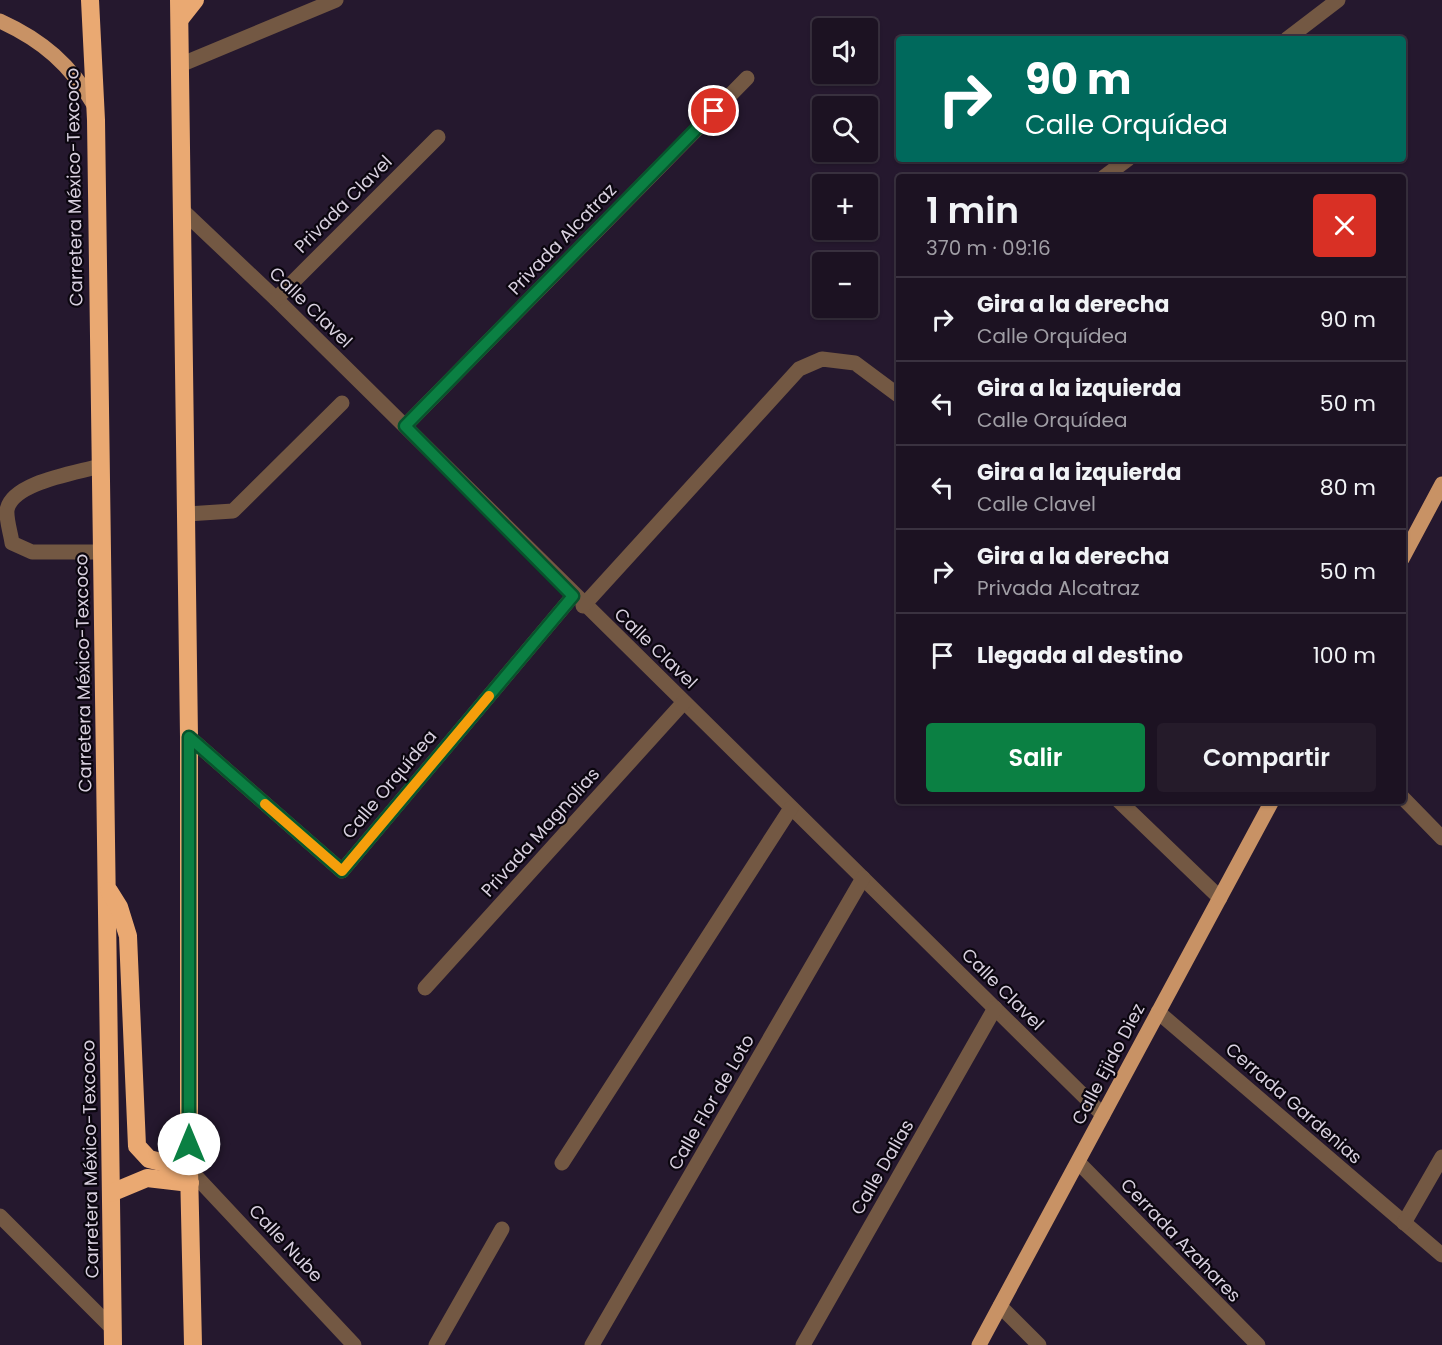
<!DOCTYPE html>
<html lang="es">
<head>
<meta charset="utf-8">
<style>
	body { margin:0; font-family:Poppins,sans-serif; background:#251b2a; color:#f1f3f6; height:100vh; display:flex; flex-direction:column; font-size:22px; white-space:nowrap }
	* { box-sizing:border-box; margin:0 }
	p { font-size:20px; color:#a09ea5 }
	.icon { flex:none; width:33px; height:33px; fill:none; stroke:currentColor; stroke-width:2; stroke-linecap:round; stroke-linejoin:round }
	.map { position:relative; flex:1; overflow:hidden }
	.drawer { position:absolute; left:896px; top:174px; width:510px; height:630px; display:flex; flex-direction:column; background:#1c1222; border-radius:6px; box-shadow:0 2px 4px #0004,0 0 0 2px #3a3240 }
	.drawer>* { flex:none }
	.top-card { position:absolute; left:896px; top:36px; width:510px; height:126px; border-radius:6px; box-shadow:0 2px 4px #0004,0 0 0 2px #3a3240; background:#00695c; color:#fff; overflow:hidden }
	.controls { position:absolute; left:812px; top:18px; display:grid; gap:12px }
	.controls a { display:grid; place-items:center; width:66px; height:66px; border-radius:6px; background:#1c1222; box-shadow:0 2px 4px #0004,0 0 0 2px #3a3240; font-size:30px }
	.pin { position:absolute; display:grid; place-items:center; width:51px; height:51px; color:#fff; margin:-26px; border:3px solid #fff; border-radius:50%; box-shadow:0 2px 6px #0007 }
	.me { position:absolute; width:66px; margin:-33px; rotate:0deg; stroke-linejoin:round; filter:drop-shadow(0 0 4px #0008) }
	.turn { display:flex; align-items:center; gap:21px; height:126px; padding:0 30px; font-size:27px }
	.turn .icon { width:78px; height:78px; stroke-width:2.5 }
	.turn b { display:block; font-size:42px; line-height:51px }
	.round { display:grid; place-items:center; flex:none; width:63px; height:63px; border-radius:6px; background:#251b2a }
	.headline { display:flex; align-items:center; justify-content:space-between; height:102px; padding:0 30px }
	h1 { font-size:36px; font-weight:600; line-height:45px }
	.action { display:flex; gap:12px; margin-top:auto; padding:12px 30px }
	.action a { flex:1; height:69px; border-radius:6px; background:#0b8043; color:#fff; font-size:24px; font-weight:600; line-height:69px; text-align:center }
	.action a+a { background:#251b2a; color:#f1f3f6 }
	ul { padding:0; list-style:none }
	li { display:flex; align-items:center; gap:18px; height:84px; padding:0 30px; border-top:2px solid #3a3240 }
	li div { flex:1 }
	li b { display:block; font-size:22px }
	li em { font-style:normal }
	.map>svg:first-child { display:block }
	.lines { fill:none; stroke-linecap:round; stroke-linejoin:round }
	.minor { stroke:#735843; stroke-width:15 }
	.major { stroke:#c89265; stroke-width:15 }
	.highway { stroke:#eaa972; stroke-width:18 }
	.route-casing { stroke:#07532c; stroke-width:15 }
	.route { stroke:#0b8043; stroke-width:10 }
	.slow { stroke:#f59e0b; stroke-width:10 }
	.labels { text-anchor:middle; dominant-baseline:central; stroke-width:4.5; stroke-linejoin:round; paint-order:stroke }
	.street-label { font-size:18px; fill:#d8d0df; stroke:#0b060f }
</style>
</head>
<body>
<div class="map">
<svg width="1442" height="1345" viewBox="0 0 1442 1345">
	<rect width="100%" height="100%" fill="#25182e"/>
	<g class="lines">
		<g class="minor">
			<polyline points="1287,39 1338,0"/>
			<polyline points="180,65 336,0"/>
			<polyline points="1104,177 1128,159"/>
			<polyline points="182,210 276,299 1103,1115"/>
			<polyline points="276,299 438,137"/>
			<polyline points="405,426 747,78"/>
			<path d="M100 466C77 473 12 482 7 510 6 520 11 534 12 543L32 552H102"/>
			<polyline points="187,514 233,511 342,403"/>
			<polyline points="583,606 799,369 822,359 855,363 898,395"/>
			<polyline points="189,737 342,871 573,596"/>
			<polyline points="1402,797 1442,838"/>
			<polyline points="1119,801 1220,898"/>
			<polyline points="425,988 684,702"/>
			<polyline points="1158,1012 1442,1255"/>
			<polyline points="1078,1162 1258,1345"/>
			<polyline points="562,1163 791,808"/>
			<polyline points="189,1169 354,1345"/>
			<polyline points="0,1216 113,1329"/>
			<polyline points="1404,1223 1442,1157"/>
			<polyline points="1000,1306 1039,1345"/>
			<polyline points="436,1345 502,1229"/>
			<polyline points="592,1345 863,878"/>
			<polyline points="803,1345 995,1008"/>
		</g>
		<g class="major">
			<path d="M0 21C42 40 71 65 94 105"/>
			<polyline points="1402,559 1442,484"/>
			<polyline points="979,1345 1272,801"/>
		</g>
		<g class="highway">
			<polyline points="90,0 96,120 113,1345"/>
			<polyline points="179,0 189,737 189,1169 193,1345"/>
			<polyline points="180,19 195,0"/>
			<polyline points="109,891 119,907 128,936 137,1146 149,1159 189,1169"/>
			<polyline points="111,1193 147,1178 190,1183"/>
		</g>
	</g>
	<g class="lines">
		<g class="route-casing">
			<polyline id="route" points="189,1144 189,737 342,871 573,596 405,426 714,111"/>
		</g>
		<use href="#route" class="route"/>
		<polyline class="slow" points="265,804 342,871 489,696"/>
	</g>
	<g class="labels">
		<g class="street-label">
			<text transform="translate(74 187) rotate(-91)">Carretera México-Texcoco</text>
			<text transform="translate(343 204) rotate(-45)">Privada Clavel</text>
			<text transform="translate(562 239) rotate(-46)">Privada Alcatraz</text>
			<text transform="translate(311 307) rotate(44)">Calle Clavel</text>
			<text transform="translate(656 648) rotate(44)">Calle Clavel</text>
			<text transform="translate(83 673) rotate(-91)">Carretera México-Texcoco</text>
			<text transform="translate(389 784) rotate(-50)">Calle Orquídea</text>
			<text transform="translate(540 832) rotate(-48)">Privada Magnolias</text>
			<text transform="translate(1003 989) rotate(45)">Calle Clavel</text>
			<text transform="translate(1108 1064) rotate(-62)">Calle Ejido Diez</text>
			<text transform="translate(711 1102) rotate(-60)">Calle Flor de Loto</text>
			<text transform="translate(1294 1103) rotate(41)">Cerrada Gardenias</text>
			<text transform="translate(90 1159) rotate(-91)">Carretera México-Texcoco</text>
			<text transform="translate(882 1167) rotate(-60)">Calle Dalias</text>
			<text transform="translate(1181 1240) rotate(46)">Cerrada Azahares</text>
			<text transform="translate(286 1243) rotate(47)">Calle Nube</text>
		</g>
	</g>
</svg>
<div class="controls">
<a><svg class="icon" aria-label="sound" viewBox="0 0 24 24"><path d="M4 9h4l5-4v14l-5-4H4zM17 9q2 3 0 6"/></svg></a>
<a><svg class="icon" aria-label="search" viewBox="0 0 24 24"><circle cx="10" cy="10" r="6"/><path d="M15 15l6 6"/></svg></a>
<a>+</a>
<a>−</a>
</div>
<div class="pin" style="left:714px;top:111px;background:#d93025"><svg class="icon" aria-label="arrive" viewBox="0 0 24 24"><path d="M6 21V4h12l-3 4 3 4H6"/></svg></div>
<svg class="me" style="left:189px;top:1144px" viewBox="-20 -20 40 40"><circle r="19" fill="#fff"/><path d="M0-13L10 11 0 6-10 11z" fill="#0b8043"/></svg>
<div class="top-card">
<div class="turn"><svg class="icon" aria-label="right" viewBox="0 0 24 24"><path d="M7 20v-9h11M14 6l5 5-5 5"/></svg><div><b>90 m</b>Calle Orquídea</div></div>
</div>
<section class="drawer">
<div class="headline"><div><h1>1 min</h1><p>370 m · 09:16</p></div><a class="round" style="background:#d93025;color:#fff"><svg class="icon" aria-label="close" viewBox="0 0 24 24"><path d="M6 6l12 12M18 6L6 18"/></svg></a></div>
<ul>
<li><svg class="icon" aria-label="right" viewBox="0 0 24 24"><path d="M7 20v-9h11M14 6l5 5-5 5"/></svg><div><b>Gira a la derecha</b><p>Calle Orquídea</p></div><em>90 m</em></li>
<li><svg class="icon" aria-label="left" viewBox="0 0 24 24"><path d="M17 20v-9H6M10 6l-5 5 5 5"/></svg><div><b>Gira a la izquierda</b><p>Calle Orquídea</p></div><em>50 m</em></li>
<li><svg class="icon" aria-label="left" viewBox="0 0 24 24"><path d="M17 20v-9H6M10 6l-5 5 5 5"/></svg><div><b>Gira a la izquierda</b><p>Calle Clavel</p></div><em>80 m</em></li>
<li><svg class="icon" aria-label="right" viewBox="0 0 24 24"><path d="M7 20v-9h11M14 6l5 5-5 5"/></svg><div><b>Gira a la derecha</b><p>Privada Alcatraz</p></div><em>50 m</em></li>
<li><svg class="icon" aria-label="arrive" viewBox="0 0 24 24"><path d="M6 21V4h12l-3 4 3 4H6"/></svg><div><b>Llegada al destino</b></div><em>100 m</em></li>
</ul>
<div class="action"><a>Salir</a><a>Compartir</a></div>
</section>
</div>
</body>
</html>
